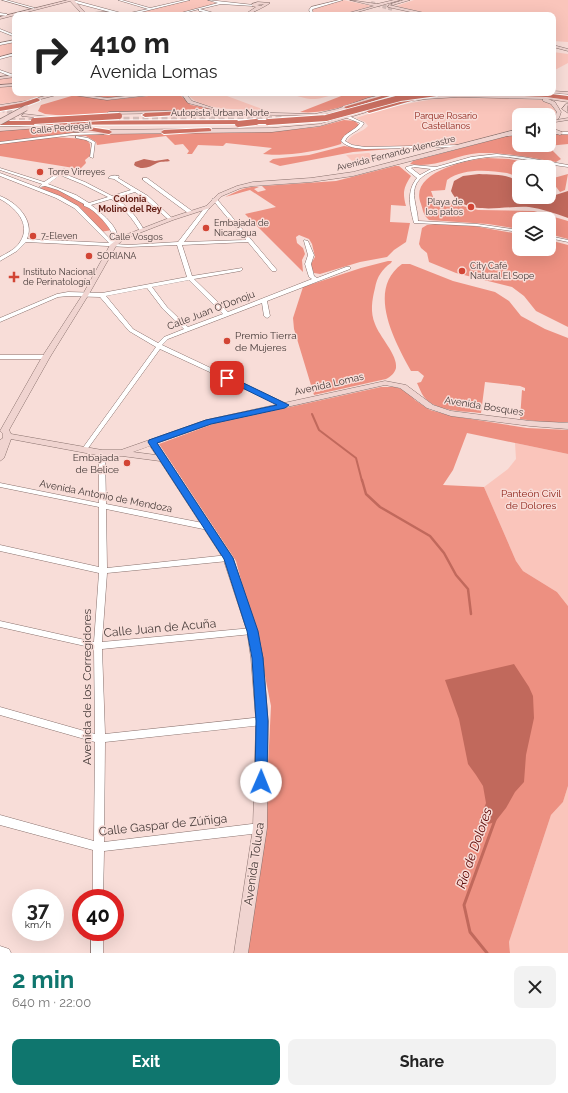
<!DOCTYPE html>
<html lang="en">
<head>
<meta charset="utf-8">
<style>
	body { margin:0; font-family:Raleway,sans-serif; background:#f2f2f2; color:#222; height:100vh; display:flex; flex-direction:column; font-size:15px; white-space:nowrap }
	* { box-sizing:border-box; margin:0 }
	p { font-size:13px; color:#767676 }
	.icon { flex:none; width:22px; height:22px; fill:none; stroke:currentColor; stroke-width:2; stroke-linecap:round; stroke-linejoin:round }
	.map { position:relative; height:953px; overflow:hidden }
	.panel { display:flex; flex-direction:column; background:#fff; flex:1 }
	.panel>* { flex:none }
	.guide { position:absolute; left:12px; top:12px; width:544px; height:84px; border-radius:8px; box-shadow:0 4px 16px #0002; background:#fff; color:#222; overflow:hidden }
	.controls { position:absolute; left:512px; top:108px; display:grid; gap:8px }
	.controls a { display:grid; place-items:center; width:44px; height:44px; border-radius:8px; background:#fff; box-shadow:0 4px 16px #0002; font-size:20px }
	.speed { position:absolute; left:12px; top:889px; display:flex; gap:8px; font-size:20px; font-weight:700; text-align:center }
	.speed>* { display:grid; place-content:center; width:52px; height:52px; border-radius:50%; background:#fff; box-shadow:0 4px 16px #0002; line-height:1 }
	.speed small { font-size:10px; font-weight:400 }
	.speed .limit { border:6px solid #d22; background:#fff; color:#111 }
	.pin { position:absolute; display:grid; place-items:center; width:34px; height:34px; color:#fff; margin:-17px; border-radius:8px; box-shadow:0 2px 6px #0006 }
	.me { position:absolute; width:44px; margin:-22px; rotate:1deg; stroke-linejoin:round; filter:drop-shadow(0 0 3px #0008) }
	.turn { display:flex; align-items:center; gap:14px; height:84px; padding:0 12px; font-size:18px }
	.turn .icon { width:52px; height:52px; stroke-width:2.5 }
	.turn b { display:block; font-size:28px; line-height:34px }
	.round { display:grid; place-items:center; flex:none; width:42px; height:42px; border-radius:8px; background:#f2f2f2 }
	.summary { display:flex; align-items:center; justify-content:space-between; height:68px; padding:0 12px }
	h1 { font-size:24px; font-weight:700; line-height:30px; color:#0f766e }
	.primary-button { display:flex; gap:8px; margin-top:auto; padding:8px 12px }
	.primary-button a { flex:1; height:46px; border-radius:8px; background:#0f766e; color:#fff; font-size:16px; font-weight:700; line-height:46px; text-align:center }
	.primary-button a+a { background:#f2f2f2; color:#222 }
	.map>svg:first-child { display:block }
	.green { fill:#fac5bb }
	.forest { fill:#ed9081 }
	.water { fill:#c1695c }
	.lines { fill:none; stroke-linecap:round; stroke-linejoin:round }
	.stream-far2 { stroke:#c1695c; stroke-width:2 }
	.stream-far1 { stroke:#c1695c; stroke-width:2.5 }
	.stream { stroke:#c1695c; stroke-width:3 }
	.secondary-tunnel-far1 { stroke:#d4bcb8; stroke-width:4; stroke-dasharray:4 2; stroke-linecap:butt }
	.secondary-tunnel { stroke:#d4bcb8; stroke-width:5; stroke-dasharray:5 2.5; stroke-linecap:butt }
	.highway-tunnel { stroke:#d4bcb8; stroke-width:6; stroke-dasharray:6 3.5; stroke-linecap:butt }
	.street-casing { stroke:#89716d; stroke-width:1 }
	.secondary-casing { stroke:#89716d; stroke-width:1 }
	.highway-casing { stroke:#fff; stroke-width:2 }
	.street { fill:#fff; fill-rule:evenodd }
	.secondary { fill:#f0d4d0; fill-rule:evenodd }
	.highway { fill:#cd7163; fill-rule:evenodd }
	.secondary-bridge-casing { stroke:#89716d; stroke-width:6; stroke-linecap:butt }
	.highway-bridge-casing { stroke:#fff; stroke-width:8; stroke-linecap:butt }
	.secondary-bridge { stroke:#f0d4d0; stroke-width:5 }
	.highway-bridge { stroke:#cd7163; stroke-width:6 }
	.route { fill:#1a73e8; stroke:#114b97 }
	.poi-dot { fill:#d24535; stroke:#f8ddd8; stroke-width:1.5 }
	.labels { text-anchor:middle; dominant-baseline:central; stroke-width:3; stroke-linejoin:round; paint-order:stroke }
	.far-street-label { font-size:9px; fill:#453a38; stroke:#f8ddd8 }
	.far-park-label { font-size:9px; fill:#8d2117; stroke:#f8ddd8 }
	.far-poi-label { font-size:9px; fill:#453a38; stroke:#f8ddd8; text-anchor:start }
	.far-neighbourhood-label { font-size:9px; font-weight:bold; fill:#67231a; stroke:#f8ddd8 }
	.street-label { font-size:10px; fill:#453a38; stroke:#f8ddd8 }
	.poi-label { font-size:10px; fill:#453a38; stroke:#f8ddd8; text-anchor:start }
	.park-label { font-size:10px; fill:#8d2117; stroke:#f8ddd8 }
	.near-street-label { font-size:12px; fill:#453a38; stroke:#f8ddd8 }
	.near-water-label { font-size:13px; font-style:italic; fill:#580301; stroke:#f8ddd8 }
</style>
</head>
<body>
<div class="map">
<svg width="568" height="953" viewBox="0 0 568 953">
	<rect width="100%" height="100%" fill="#f8ddd8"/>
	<g class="green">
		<polygon points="191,0 207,0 218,4 173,15 128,15"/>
		<polygon points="343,0 372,6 339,15 306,15 311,14 312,8"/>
		<polygon points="414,0 568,0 568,42 553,41 553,15 434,15 396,6"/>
		<polygon points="15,42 15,54 0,58 0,45"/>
		<polygon points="553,52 568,54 568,63 553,71"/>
		<polygon points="15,77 15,93 54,93 31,100 0,104 0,79"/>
		<path d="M187 93H219L265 110C245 109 198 112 187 93Z"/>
		<path d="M288 93H338C313 101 313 101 288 93Z"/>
		<path d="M468 96 542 100C550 103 557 106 556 116L549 120V115H519V128L461 145 367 148 356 146 347 142C351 133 362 133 368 126L365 122 356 118C393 105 429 98 468 96Z"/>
		<polygon points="369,153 377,160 354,163 346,155"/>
		<polygon points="515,443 568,454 568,606 557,592 523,571 516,561 484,487 508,469 516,459"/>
		<polygon points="568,786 568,953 510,953 509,942 551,815 563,802"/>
	</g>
	<g class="forest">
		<polygon points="85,93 160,93 108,98 82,94"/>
		<polygon points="178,93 191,105 214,109 119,112 66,116 45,114 38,111 41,105 75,95 109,100"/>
		<path d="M349 93H387C358 100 330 115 300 112Z"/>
		<path d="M344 120 355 121 359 125 356 129 344 136 341 144C321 151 283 157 263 154L272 148 226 143 223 146 198 145 192 154H187L189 151 183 144 175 145 166 136 97 145 96 142 86 136 68 135 277 131 318 127Z"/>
		<polygon points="24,128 97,132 57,135 0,142 0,130"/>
		<path d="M549 134 568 135V144L548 146 561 159 556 162C530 158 506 152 479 153 455 155 434 169 410 164L413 161 507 136 519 135V145H549Z"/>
		<polygon points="53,137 86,139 90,144 91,155 85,160 86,163 80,169 0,156 0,144"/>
		<polygon points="344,146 364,149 404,148 353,152 280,166 269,162 273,159 309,155"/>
		<path d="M487 158 509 159 550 167 549 169V167H519V177C515 176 511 174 507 173 488 170 463 168 447 180L445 190 431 191 435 202 451 203 478 210 534 211 568 221V239L549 234V219H519V229L488 224 429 220C423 215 423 210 421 204 408 173 465 160 487 158Z"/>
		<path d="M395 166H399L411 176C404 187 402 192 406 206L391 205 390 222 410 223 406 242 394 250 387 257 360 262 320 274 314 273 310 265 315 257 312 244 309 239 299 235 296 237 297 243 303 248 305 254 302 260 303 272 245 214 276 207 250 190 225 197C234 192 249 185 259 187L254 189 258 192 266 190 262 186H263L336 181Z"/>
		<polygon points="568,174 565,190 560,192 550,179"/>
		<polygon points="46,185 67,194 92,207 112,230 100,232 75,206 39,189"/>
		<polygon points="435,224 474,226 519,234 519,249 549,249 549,240 568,245 568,327 536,311 524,296 512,287 456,273 429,262 427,253 421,248 419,244 422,228 427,225"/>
		<path d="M388 261H392L391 263C382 269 377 277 375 288 372 300 370 312 375 324 379 336 398 355 396 368 395 373 390 377 386 379L314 395 294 329 293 318 303 287 361 268Z"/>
		<path d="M402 264H410L453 281 495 292 509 301 521 316 545 329 568 338V422H543L520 419 522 390 525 391V388L520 386 485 382 481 413C464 411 436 412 424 397 421 393 419 387 417 383L421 382 424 376 418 371H411C395 342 366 290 402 264Z"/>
		<polygon points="381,387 395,387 408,391 415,400 430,410 452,416 527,428 568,430 568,454 467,433 453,470 443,485 484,487 516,561 523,571 557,592 568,606 568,786 563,802 551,815 509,942 510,953 241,953 265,826 271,706 261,656 236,561 159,444 213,424"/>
	</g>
	<g class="water">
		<path d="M144 159 155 161 168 159 170 161C167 162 160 161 157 163 150 167 142 171 134 165L135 162Z"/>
		<path d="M479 174C492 175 509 173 519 183V197H549L568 191V218C555 213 542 209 529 207 505 205 463 218 451 191L454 181 463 176Z"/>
		<polygon points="514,664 529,687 533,696 534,718 526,755 524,782 515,792 506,808 495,822 482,826 479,822 486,803 483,786 476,775 468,764 459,719 445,680"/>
	</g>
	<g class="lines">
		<polyline class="stream-far2" points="312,414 319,430 356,458 362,481"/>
		<polyline class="stream-far1" points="362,480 366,494 380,507 430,536 444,553 456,575 468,589 471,614"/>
		<polyline class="stream" points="487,953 470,932 464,905 495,820"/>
		<polyline class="secondary-tunnel-far1" points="371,3 393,9"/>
		<polyline class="secondary-tunnel" points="0,109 24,115"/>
		<g class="highway-tunnel">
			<polyline points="95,120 283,119"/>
			<polyline points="0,121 47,121"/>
		</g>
		<g class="street-casing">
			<g id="street">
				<polygon points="2,0 6,0 35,8 34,9"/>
				<polygon points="73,0 125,14 148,9 118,0 122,0 150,8 185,0 190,0 129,15 121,15 72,2"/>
				<polygon points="208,0 254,5 253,6 221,4 200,9 221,15 217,15 199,11 199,9 177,15 173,15 218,3"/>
				<polygon points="339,0 343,0 313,9 312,10 314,15 309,15 311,14 309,10 311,7"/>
				<polygon points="109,12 108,14 73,15 74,14"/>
				<polygon points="0,13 7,14 7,15 6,16 0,15"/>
				<polygon points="0,29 15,35 15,37 0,31"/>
				<polygon points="15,40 15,42 0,45 0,43"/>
				<polygon points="15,53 15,55 0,59 0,57"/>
				<polygon points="0,70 14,75 15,76 12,77 0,72"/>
				<path d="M347 116H349L364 123C360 132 349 132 345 141L352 145 365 147 462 145 464 146 462 147 365 149C356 148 348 148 341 141 345 132 355 131 360 123L347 118Z"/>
				<polygon points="103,132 104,132 104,134 73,135 0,144 0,142 73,133"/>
				<rect x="549" y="132" width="19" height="2"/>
				<polygon points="519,133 519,135 506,136 504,135 506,134"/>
				<polygon points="76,136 88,138 95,142 93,158 90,157 92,143 86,140 76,138"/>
				<path d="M497 154 523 157 568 165V167C548 165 528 159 507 157 485 155 465 161 444 167 433 170 419 175 415 187 412 198 418 210 418 221L477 224 519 230V232L477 226 414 223C410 208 406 191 417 178L406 169V167L414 165 436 167 471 157ZM414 167 431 169 420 175 411 168Z"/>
				<path d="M0 168 44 182 64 169 66 170 62 173 85 182 112 196 131 190 114 179 108 178C111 175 114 175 119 176L118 178 148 196 173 219 169 220 144 198 135 192 115 198C128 206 137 217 144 230V231H140C132 218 124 208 111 199L91 205C99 211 115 224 117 234 118 237 116 241 116 244L128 245 178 242 206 206H208L210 207 184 242 246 240 212 199 216 198 277 270 276 271H272L248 242 182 245 192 276 242 268V270L240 271 194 279 228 312 312 279 309 277 305 264 308 255 304 241V240L308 241 314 255 311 264 314 276 317 278 346 267H350V269L267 301 270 316 269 317 267 318 264 316 262 303 168 339 162 345 287 404 288 405 287 406H283L160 349 86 451H82L81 450 82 449 156 347 129 331 100 297 68 296 58 297 0 322V318L57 294 68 292 102 293 187 277 177 245 128 247 26 242 17 251 0 261V257C7 253 16 249 20 242 32 224 15 207 0 199V196C16 202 35 220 27 239L109 243 74 208 56 198 0 176V173L60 196 78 206 112 241C112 238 113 237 112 234 110 226 92 207 84 206V204L58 190 45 186 40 187V186L42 184 0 170ZM60 175 82 184 108 197 89 203 76 195 48 184ZM189 280 223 314 188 327 167 307 152 287ZM147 288 163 309 184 329 164 337 158 343 133 329 106 296Z"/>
				<polygon points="143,178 147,178 192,211 192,213 188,213 143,180"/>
				<polygon points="549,236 568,240 568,242 549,238"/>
				<polygon points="0,355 46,355 49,357 46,359 0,359"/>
				<polygon points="102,451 105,453 106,504 208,524 212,527 208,530 106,509 107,568 228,555 231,556 232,558 231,560 228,561 107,573 102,642 252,628 255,629 256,631 255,633 252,634 102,649 105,734 262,717 265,718 267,721 265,724 262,725 105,742 104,842 260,823 264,825 265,828 264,831 260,833 104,851 103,898 93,898 93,850 0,825 0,815 94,841 95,742 0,715 0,707 95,734 94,648 0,627 0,621 94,642 99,573 0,551 0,545 99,567 99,507 0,487 0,483 99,503 99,453"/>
				<rect x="91" y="932" width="12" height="21"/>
				<polygon points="0,946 9,949 11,953 0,953"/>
			</g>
		</g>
		<g class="secondary-casing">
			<g id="secondary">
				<polygon points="68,0 74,0 87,15 83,15 70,1 0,19 0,17"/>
				<polygon points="350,0 377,4 394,0 400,0 347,15 341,15 374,6"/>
				<polygon points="404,0 410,0 393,5 391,4"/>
				<path d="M258 2 270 3C266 6 249 15 244 15L256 7 252 6V4ZM264 4 261 6 257 5Z"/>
				<polygon points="389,5 429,14 431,15 424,15 388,7"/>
				<polygon points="553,45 568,49 568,51 553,47"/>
				<polygon points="15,75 15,77 0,79 0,77"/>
				<polygon points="15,84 15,86 0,87 0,85"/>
				<polygon points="553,91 568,92 568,94 551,93 553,93"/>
				<polygon points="56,93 64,93 26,103 0,107 0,105 26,101"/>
				<polygon points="71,93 107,98 153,93 169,93 107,100 73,95"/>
				<polygon points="181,93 185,93 192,101 213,108 211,109 188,103"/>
				<polygon points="390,93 398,93 371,100 340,111 315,116 197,113 195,112 197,111 315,114 337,109 368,98"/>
				<polygon points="458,94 528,95 568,100 568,102 548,99 555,102 561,112 559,118 556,120 568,118 568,120 549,123 549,120 555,116 557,112 551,104 543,101 543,99 458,97 426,99 406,102 404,101 426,96"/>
				<polygon points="566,104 568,104 567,109 568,113 562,109"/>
				<polygon points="376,107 380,108 320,126 272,132 101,134 39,128 0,131 0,127 39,126 101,130 272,128 320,124"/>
				<polygon points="180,111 180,113 178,113 109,114 107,113 109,112"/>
				<polygon points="24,114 50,117 52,118 50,119 22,116 22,115"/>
				<polygon points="549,127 562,132 563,133 560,135 549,131"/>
				<path d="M519 129V133L353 176 311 182 253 186 241 188 222 196 210 208 173 220 124 239 116 246 89 294 50 357 9 430 11 434 102 450H121L206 420 385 381 406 385 433 405 451 411 530 421 568 423V429L530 426 451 416 427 408 400 388 385 385 211 424 157 443 233 558 257 631 263 658 268 721 267 828 248 953H234L253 828 256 721 251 658 247 631 223 558 160 461 122 456H102L11 439 4 458 0 461V440L3 438V434L0 431 42 357 83 294 110 245 120 237 169 218 206 206 218 194 237 186 253 182 311 178 353 172ZM150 446 156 455 133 452Z"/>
			</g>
		</g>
		<g class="highway-casing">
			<g id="highway">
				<polygon points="425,93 451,93 448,95 423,96 422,95"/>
				<polygon points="501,93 543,93 568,96 568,100 546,97 504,95"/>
				<polygon points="385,95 390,96 347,109 344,107"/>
				<polygon points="416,96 418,97 418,99 369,113 366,111 381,105"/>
				<polygon points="37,98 40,100 39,101 23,107 0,111 0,107 22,103"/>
				<polygon points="206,110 209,112 208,113 145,117 142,115 145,113"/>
				<polygon points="0,121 268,120 271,122 268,124 0,125"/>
				<polygon points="89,127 109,130 112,132 109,134 87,130 87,128"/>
				<polygon points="209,128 211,129 211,131 164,134 161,132 164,130"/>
			</g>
		</g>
		<use href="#street" class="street"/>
		<use href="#secondary" class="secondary"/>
		<use href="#highway" class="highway"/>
		<g class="secondary-bridge-casing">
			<polyline id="secondary-bridge" points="0,122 26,108"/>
		</g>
		<g class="highway-bridge-casing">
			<g id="highway-bridge">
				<polyline points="34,121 119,116"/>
				<polyline points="268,122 326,118 400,98 437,93"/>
				<polyline points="238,124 256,122"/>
			</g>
		</g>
		<use href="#secondary-bridge" class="secondary-bridge"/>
		<use href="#highway-bridge" class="highway-bridge"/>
	</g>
	<polygon class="route" points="227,375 289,405 285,408 211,424 157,443 233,558 258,631 263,658 268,721 267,782 265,786 261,788 257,786 255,782 256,721 252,658 247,631 224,559 148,442 149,440 206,420 277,405 224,379 224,376"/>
	<g class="poi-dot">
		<circle cx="40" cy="172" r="4"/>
		<circle cx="471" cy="207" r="4"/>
		<circle cx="206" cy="228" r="4"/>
		<circle cx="33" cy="236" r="4"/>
		<circle cx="89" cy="256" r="4"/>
		<circle cx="462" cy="271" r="4"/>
		<path d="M12 271h4v4h4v4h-4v4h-4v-4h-4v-4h4z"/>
		<circle cx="227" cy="341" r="4"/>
		<circle cx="127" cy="463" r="4"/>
	</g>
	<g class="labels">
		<g class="far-street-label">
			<text x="220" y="113">Autopista Urbana Norte</text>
			<text transform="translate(61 128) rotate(-5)">Calle Pedregal</text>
			<text transform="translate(396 153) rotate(-14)">Avenida Fernando Alencastre</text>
			<text x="136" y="237">Calle Vosgos</text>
		</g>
		<g class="far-park-label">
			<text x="446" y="116">Parque Rosario<tspan x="446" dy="10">Castellanos</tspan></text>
		</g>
		<g class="far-poi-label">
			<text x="48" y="172">Torre Virreyes</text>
			<text x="463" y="202" text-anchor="end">Playa de<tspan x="463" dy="10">los patos</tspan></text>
			<text x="214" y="223">Embajada de<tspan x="214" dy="10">Nicaragua</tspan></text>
			<text x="41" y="236">7-Eleven</text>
			<text x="97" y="256">SORIANA</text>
			<text x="470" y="266">City Café<tspan x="470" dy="10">Natural El Sope</tspan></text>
			<text x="23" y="272">Instituto Nacional<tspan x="23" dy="10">de Perinatología</tspan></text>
		</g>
		<g class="far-neighbourhood-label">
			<text x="130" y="199">Colonia<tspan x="130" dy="10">Molino del Rey</tspan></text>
		</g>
		<g class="street-label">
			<text transform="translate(211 310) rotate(-21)">Calle Juan O'Donoju</text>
			<text transform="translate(329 384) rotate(-13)">Avenida Lomas</text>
			<text transform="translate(484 406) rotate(9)">Avenida Bosques</text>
			<text transform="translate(106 496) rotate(11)">Avenida Antonio de Mendoza</text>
		</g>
		<g class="poi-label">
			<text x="235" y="335">Premio Tierra<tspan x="235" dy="12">de Mujeres</tspan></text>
			<text x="119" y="457" text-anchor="end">Embajada<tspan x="119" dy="12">de Belice</tspan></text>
		</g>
		<g class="park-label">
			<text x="531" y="493">Panteón Civil<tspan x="531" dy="12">de Dolores</tspan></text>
		</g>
		<g class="near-street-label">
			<text transform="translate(160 628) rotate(-5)">Calle Juan de Acuña</text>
			<text transform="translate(87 687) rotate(-90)">Avenida de los Corregidores</text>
			<text transform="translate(163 825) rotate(-6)">Calle Gaspar de Zúñiga</text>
			<text transform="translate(254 864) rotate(-82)">Avenida Toluca</text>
		</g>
		<g class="near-water-label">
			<text transform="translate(474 848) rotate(-71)">Río de Dolores</text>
		</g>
	</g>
</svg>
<div class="controls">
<a><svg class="icon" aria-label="sound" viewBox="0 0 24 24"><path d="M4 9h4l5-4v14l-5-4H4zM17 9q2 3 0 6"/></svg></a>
<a><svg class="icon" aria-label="search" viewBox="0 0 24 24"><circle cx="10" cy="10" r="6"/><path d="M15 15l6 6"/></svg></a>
<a><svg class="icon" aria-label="layers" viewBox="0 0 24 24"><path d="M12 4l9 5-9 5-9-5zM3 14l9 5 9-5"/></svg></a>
</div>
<div class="speed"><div>37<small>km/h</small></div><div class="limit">40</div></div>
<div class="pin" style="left:227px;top:378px;background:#d93025"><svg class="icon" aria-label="arrive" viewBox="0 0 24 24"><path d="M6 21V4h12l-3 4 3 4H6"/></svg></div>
<svg class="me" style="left:261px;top:782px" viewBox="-20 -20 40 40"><circle r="19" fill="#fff"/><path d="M0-13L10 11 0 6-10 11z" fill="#1a73e8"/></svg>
<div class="guide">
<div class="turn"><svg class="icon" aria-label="right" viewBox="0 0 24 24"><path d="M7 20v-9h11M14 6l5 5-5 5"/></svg><div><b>410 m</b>Avenida Lomas</div></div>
</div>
</div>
<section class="panel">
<div class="summary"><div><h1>2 min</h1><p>640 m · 22:00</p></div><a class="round"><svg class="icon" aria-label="close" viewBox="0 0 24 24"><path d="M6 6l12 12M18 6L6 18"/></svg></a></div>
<div class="primary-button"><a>Exit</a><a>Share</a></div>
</section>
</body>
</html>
